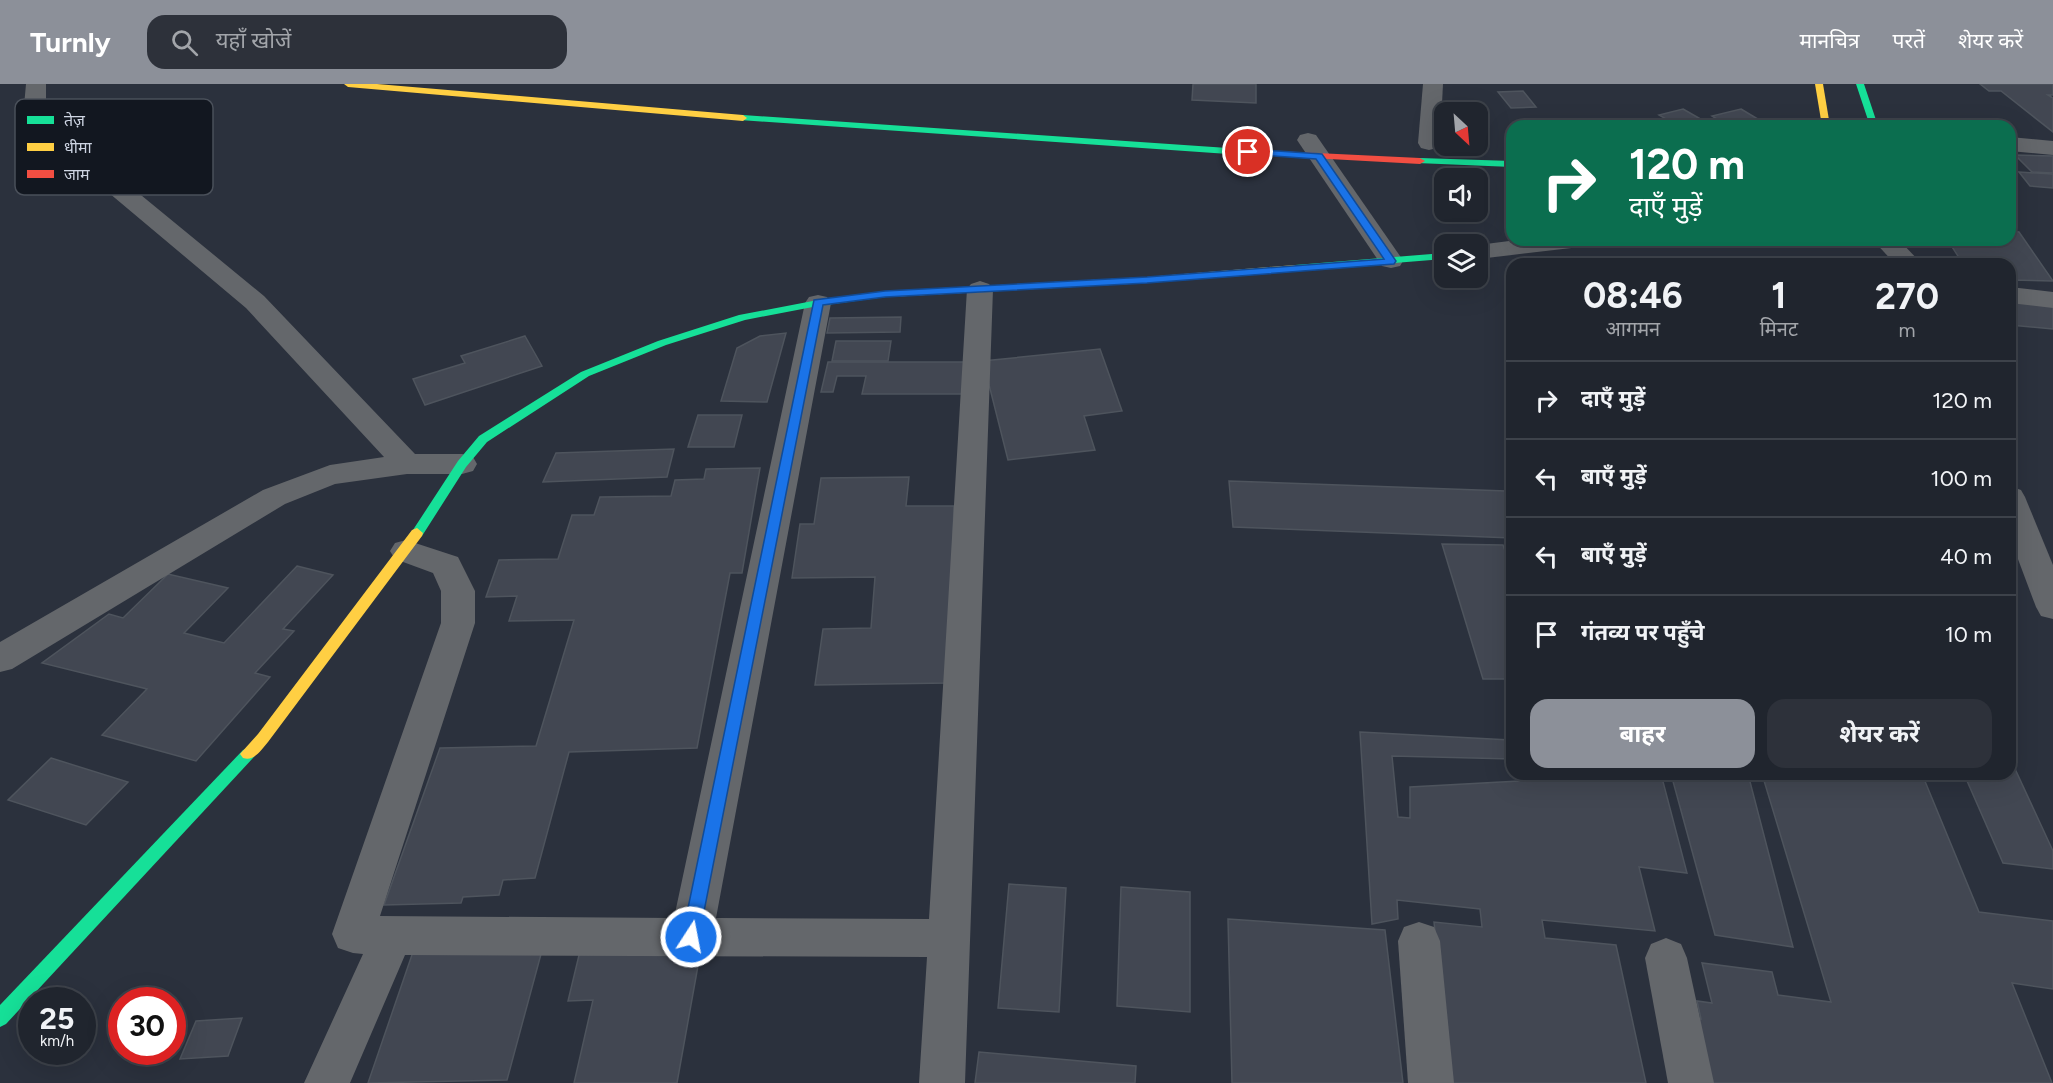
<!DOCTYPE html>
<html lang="hi">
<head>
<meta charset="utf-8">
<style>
	body { margin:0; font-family:Figtree,"Noto Sans Devanagari",sans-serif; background:#2d313a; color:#f1f3f6; height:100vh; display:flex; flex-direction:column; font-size:22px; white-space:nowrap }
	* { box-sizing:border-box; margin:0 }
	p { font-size:20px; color:#a2a5aa }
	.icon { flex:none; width:33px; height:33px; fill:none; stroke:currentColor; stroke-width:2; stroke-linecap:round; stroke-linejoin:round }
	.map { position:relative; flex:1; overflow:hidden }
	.details { position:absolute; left:1506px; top:174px; width:510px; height:522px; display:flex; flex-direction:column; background:#20252e; border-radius:18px; box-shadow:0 6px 24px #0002,0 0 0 2px #3d424a }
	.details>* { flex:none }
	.banner { position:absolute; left:1506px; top:36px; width:510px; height:126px; border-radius:18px; box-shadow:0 6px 24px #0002,0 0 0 2px #3d424a; background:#0b6e4f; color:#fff; overflow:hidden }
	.needle { width:39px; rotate:154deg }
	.buttons { position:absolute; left:1434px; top:18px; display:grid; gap:12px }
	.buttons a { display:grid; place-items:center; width:54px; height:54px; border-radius:12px; background:#20252e; box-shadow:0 6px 24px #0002,0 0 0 2px #3d424a; font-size:30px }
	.speed { position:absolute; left:18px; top:903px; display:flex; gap:12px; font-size:30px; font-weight:700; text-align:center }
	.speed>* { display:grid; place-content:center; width:78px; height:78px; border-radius:50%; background:#20252e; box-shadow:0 6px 24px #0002,0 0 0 2px #3d424a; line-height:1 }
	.speed small { font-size:15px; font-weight:400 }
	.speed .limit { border:9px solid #d22; background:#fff; color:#111 }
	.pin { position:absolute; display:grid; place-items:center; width:51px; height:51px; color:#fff; margin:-26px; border:3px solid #fff; border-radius:50%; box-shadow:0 2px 6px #0007 }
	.me { position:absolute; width:66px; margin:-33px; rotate:11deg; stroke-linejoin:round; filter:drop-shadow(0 0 4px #0008) }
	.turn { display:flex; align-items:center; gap:21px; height:126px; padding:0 24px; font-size:27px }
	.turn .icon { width:78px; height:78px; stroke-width:2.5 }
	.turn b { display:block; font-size:42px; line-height:51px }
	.eta { display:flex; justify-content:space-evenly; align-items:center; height:102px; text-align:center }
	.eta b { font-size:36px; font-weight:700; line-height:42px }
	.cta { display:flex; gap:12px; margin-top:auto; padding:12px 24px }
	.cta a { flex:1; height:69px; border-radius:18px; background:#8c9099; color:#fff; font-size:24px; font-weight:700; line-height:69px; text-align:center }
	.cta a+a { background:#2d313a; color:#f1f3f6 }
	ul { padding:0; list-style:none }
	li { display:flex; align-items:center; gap:18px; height:78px; padding:0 24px; border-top:2px solid #3d424a }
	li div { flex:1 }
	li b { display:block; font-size:22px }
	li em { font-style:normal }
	header { display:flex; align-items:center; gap:36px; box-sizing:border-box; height:84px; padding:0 30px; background:#8c9099; color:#fff }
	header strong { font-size:28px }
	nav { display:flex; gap:33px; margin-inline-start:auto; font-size:21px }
	.search { width:420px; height:54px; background:#2d313a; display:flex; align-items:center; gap:15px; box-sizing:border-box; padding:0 21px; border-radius:18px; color:#a2a5aa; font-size:22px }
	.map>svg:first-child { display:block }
	.building { fill:#424752; stroke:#4e545d; stroke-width:1.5 }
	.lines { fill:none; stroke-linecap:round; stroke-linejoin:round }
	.street { fill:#64676b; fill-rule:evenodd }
	.fast { fill:#16e098; fill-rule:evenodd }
	.slow { fill:#ffcf43; fill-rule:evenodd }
	.jam { fill:#f24e42; fill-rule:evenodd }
	.route { fill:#1a73e8; stroke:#114b97; stroke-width:1.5 }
	.key { fill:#121720; stroke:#4a505a; stroke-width:1.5 }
	.key-label { font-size:16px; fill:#ced5e3 }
</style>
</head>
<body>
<header>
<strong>Turnly</strong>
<div class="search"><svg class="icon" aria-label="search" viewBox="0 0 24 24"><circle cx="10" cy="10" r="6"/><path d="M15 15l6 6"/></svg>यहाँ खोजें</div>
<nav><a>मानचित्र</a><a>परतें</a><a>शेयर करें</a></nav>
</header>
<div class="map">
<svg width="2053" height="999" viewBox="0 0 2053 999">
	<rect width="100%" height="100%" fill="#2b313d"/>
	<g class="building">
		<polygon points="1193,0 1256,0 1256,19 1192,16"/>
		<polygon points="1980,0 2053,0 2053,11 2048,11 2053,14 2053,48 2001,7 1989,7"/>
		<polygon points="1523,7 1536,23 1511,24 1498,8"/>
		<polygon points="1683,25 1704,37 1678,42 1659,31"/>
		<polygon points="1741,25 1766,40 1728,42 1712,32"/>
		<polygon points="2015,71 2053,72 2053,89 2032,88"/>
		<polygon points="2019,88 2053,90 2053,104 2030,102"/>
		<polygon points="2010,147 2019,148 2053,197 2010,196 2010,180 1963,180 1949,158 1933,156 2010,156"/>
		<polygon points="2010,214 2053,218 2053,245 2010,241"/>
		<polygon points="901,233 900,248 827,249 830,234"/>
		<polygon points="786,249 767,318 721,317 737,264 760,252"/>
		<polygon points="525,252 542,282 425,321 413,295 465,279 461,272"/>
		<polygon points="836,257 891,257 888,277 832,277"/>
		<polygon points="1100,265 1122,327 1084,332 1095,366 1008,376 983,277"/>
		<polygon points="828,278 966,278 964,310 862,310 866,292 837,292 833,308 821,308"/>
		<polygon points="698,331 742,331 734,363 688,363"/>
		<polygon points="674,365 667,393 543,398 556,369"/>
		<polygon points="760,384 742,489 730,489 697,664 569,668 535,794 503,796 499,811 463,813 461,819 384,821 440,664 536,662 574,536 509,537 517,512 486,513 499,476 558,475 572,431 594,431 600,413 671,412 675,396 704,395 706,385"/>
		<polygon points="909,393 906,422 954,422 948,599 815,601 823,545 871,544 875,493 792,494 800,440 814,440 821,394"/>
		<polygon points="1229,397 1506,407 1510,419 1512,419 1512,454 1233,443"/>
		<polygon points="1442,460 1503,461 1512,488 1512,595 1483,595"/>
		<polygon points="297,482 333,491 283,545 294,547 255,589 270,593 196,677 102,651 147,605 42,579 109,530 123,534 168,490 228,504 184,549 224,559"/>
		<polygon points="1360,648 1510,656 1512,675 1392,672 1398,733 1410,734 1410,703 1519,697 1517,690 1661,690 1687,789 1639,783 1655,847 1542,836 1545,854 1616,861 1646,999 1452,999 1434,838 1482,843 1480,825 1397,816 1398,835 1372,840"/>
		<polygon points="51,674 128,698 86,741 8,716"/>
		<polygon points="2010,674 2053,767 2053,785 2003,779 1964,690 2010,690"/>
		<polygon points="1671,690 1748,690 1793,863 1715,851"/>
		<polygon points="1762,690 1922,690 1979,828 2053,837 2053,905 2012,899 2052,999 1707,999 1693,935 1701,935 1697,917 1712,919 1702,879 1772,888 1778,911 1831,918"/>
		<polygon points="1009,800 1066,804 1059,928 998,924"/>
		<polygon points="1121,803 1190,808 1190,928 1117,922"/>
		<polygon points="1228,835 1385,846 1403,999 1232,999"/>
		<polygon points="544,859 507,996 368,999 415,862"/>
		<polygon points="701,865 677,999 574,999 593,916 568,917 580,867"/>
		<polygon points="242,934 228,972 180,975 196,937"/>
		<polygon points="979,968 1136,982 1135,999 975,999"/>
	</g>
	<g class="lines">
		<g class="street">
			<polygon points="26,0 46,0 46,22 52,38 264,212 415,370 462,370 473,373 477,380 473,387 462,390 407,390 335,400 285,420 12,585 0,588 0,558 263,406 330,381 384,373 246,224 34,46 24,22"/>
			<polygon points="1423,0 1443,0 1440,59 1437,64 1429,66 1421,64 1418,59"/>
			<polygon points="1308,49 1316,51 1400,172 1403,177 1400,182 1391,184 1382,182 1297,56 1300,51"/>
			<polygon points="2010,53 2053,57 2053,71 2010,67"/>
			<polygon points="1517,156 1592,156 1589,161 1580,163 1478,175 1478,161"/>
			<polygon points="1873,156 1899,156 1922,180 1895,180"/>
			<polygon points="980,197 989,200 993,205 965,999 919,999 927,873 405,871 350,999 304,999 363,870 353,869 338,864 332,850 441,539 441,507 433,489 395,475 390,467 395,459 406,456 458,473 475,507 475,539 380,832 674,834 805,219 809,213 818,211 827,213 831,219 716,834 929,835 967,205 971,200"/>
			<polygon points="2010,203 2053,208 2053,224 2010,219"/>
			<polygon points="2010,402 2021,406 2025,413 2053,481 2053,535 2041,532 2036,523 2010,454"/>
			<polygon points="1419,838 1434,843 1440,857 1454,999 1408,999 1398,857 1404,843"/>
			<polygon points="1666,854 1681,860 1687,874 1714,999 1668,999 1645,874 1651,860"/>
		</g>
		<g class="fast">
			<polygon points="1856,0 1864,0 1878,42 1870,42"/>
			<polygon points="743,31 1257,66 1262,69 1257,72 740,36 740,32"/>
			<polygon points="1420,74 1512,77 1512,83 1417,79 1417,75"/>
			<polygon points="1444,169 1444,175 1295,187 1290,184 1295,181"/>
			<polygon points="889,207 894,210 893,212 818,222 745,236 666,261 589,292 487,358 466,383 422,452 417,454 411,449 458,377 479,352 581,288 658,257 739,231 818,216"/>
			<polygon points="248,664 253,666 256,670 253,674 6,940 0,943 0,921 243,666"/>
		</g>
		<g class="slow">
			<polygon points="344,0 377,0 743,31 747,34 743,37 348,3"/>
			<polygon points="1815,0 1823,0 1830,42 1822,42"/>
			<polygon points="1295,181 1299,182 1299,186 1147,199 889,213 884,210 889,207 1147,193"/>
			<path d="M417 444 423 449 422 452 268 658C261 666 254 678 243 674L240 670 258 650 412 446Z"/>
		</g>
		<polygon class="jam" points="1257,66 1420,74 1425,77 1420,80 1254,71 1252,69"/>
	</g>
	<polygon class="route" points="1248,65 1322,70 1396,177 1394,180 1147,199 885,213 823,221 699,853 697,859 691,861 685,859 682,853 814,216 885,207 1147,193 1384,175 1316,75 1245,70 1243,68"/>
	<rect x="15" y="15" width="198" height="96" rx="9" class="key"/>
	<rect x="27" y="32" width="27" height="8" fill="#16e098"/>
	<rect x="27" y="59" width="27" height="8" fill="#ffcf43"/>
	<rect x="27" y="86" width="27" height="8" fill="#f24e42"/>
	<g class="key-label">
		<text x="64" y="42">तेज़</text>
		<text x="64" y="69">धीमा</text>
		<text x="64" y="96">जाम</text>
	</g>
</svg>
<div class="buttons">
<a><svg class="needle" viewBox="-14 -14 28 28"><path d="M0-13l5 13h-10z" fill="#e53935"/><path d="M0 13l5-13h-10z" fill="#a2a5aa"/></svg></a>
<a><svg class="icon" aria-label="sound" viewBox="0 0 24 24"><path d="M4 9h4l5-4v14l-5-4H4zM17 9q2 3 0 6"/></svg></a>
<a><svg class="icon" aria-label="layers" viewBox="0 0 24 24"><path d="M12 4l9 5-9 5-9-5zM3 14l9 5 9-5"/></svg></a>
</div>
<div class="speed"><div>25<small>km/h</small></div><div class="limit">30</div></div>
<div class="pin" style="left:1248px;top:68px;background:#d93025"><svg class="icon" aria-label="arrive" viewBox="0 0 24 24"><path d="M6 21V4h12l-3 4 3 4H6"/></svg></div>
<svg class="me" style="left:691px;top:853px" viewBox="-20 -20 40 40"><circle r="17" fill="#1a73e8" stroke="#fff" stroke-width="3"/><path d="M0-11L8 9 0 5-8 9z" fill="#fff"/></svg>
<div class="banner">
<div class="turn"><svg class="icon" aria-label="right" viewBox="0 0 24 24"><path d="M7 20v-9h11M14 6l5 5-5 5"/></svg><div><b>120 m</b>दाएँ मुड़ें</div></div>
</div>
<section class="details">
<div class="eta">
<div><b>08:46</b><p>आगमन</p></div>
<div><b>1</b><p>मिनट</p></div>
<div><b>270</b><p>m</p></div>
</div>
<ul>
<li><svg class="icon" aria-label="right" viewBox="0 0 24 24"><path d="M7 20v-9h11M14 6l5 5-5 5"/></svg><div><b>दाएँ मुड़ें</b></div><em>120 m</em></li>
<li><svg class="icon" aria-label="left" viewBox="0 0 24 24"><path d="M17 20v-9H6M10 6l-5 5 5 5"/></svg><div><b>बाएँ मुड़ें</b></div><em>100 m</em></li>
<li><svg class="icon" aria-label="left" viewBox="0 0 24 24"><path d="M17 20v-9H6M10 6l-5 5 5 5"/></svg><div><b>बाएँ मुड़ें</b></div><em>40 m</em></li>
<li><svg class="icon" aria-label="arrive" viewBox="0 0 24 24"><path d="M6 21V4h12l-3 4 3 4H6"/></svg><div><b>गंतव्य पर पहुँचे</b></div><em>10 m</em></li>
</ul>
<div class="cta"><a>बाहर</a><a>शेयर करें</a></div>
</section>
</div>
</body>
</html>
